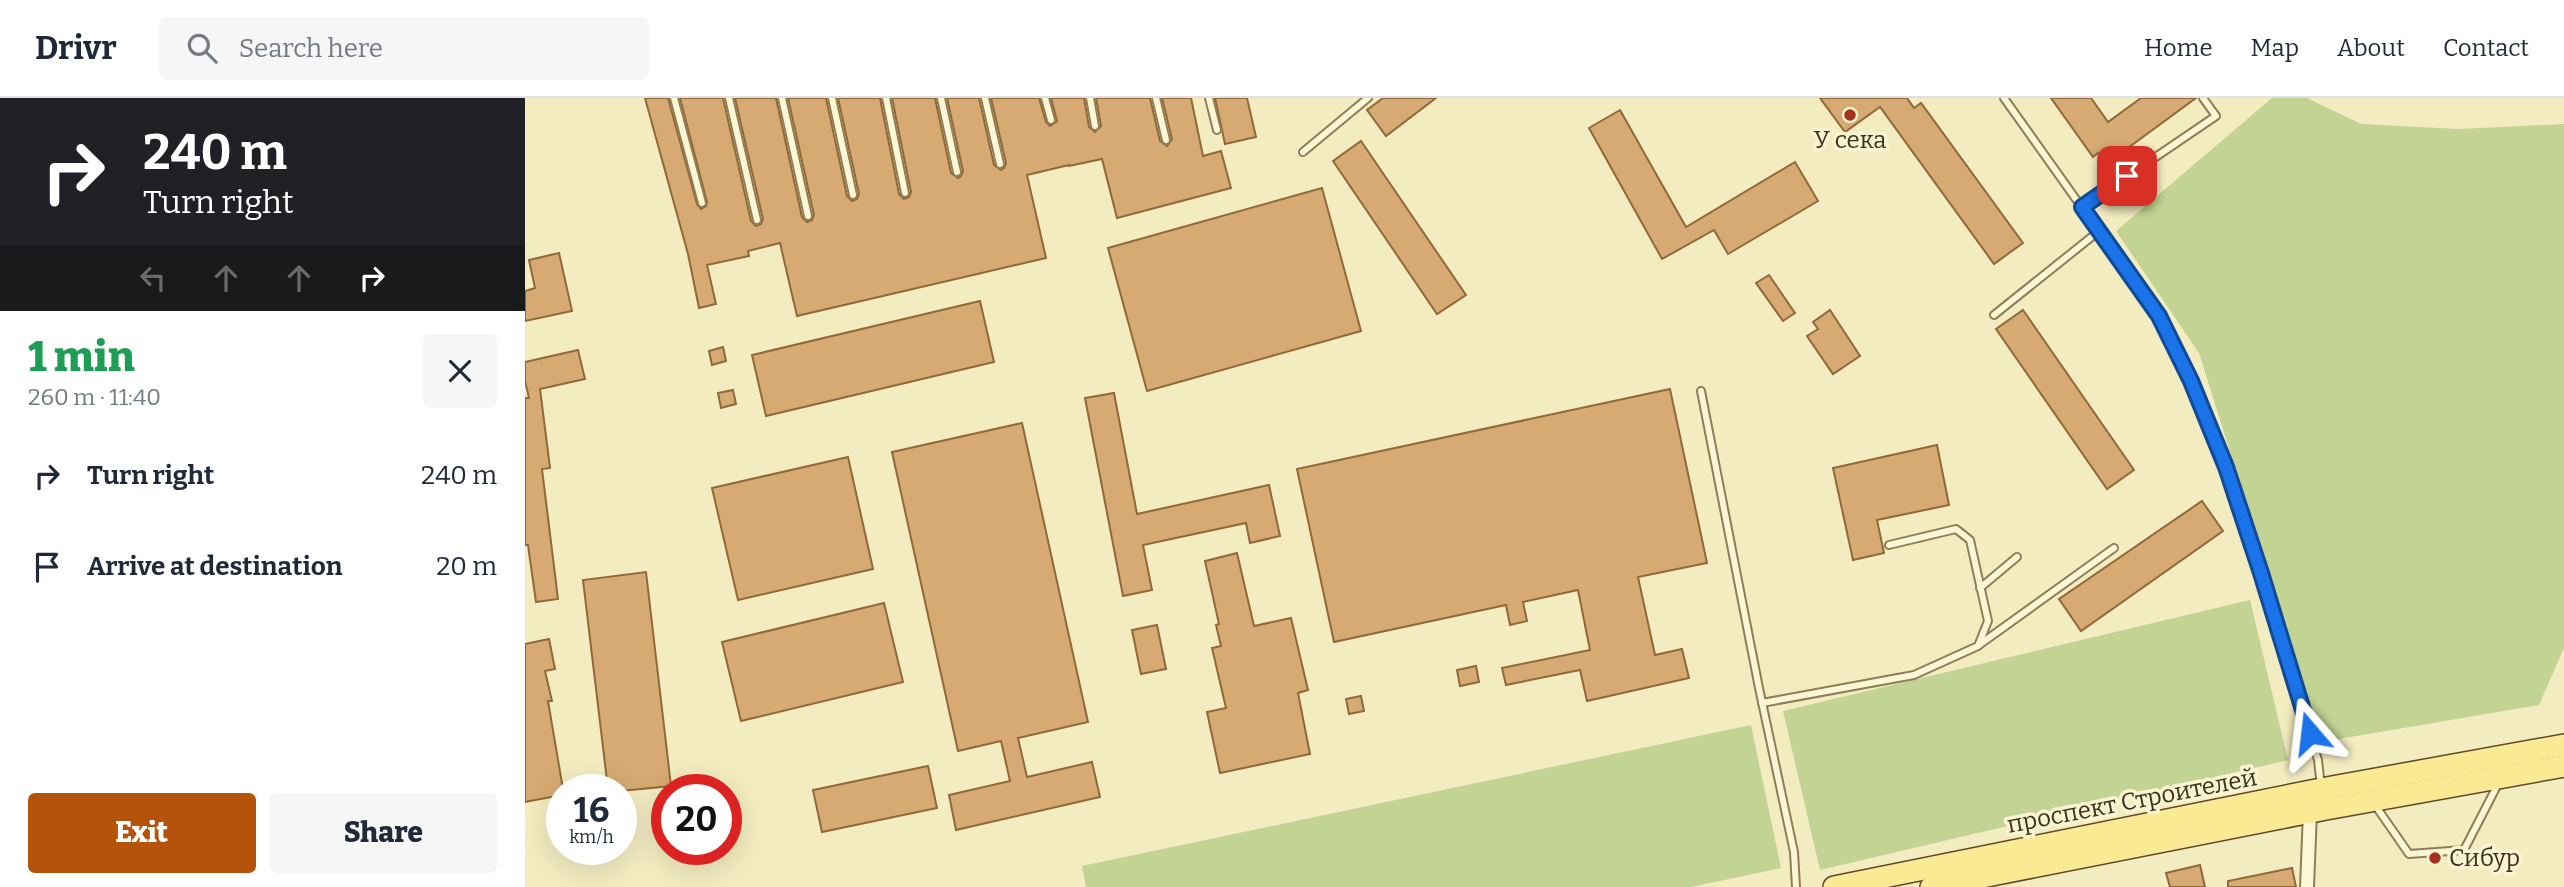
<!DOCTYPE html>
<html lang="en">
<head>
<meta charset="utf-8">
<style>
	body { margin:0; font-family:Bitter,serif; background:#f6f6f7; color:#1f2937; height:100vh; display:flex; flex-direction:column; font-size:26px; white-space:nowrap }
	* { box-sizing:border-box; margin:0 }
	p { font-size:23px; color:#747a83 }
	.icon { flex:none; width:38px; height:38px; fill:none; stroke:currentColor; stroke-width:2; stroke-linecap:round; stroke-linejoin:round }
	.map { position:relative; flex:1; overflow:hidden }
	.panel { display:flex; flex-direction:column; background:#fff; width:525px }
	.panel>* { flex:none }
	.guide { background:#202124; color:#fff; overflow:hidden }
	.speed { position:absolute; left:21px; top:676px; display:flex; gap:14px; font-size:35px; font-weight:700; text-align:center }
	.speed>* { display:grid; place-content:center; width:91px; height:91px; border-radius:50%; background:#fff; box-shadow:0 7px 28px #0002; line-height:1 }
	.speed small { font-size:18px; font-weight:400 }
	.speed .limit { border:10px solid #d22; background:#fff; color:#111 }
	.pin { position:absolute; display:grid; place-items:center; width:60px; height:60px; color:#fff; margin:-30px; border-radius:14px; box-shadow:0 4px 10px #0006 }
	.me { position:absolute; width:77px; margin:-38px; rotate:343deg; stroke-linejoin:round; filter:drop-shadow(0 0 5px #0008) }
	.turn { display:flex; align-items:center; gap:24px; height:147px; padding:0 28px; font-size:32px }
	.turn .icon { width:91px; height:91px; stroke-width:2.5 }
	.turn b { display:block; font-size:49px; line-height:60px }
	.lanes { display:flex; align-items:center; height:66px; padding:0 28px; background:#0003; justify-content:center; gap:35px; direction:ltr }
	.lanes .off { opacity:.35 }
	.round { display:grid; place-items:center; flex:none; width:74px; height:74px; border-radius:7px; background:#f6f6f7 }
	.summary { display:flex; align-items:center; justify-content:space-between; height:119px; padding:0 28px }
	h1 { font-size:42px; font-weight:800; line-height:52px; color:#1e9e55 }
	.action { display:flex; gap:14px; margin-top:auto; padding:14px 28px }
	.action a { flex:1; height:80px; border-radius:7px; background:#b45309; color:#fff; font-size:28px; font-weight:800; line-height:80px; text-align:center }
	.action a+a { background:#f6f6f7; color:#1f2937 }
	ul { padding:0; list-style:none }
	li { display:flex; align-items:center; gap:21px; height:91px; padding:0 28px }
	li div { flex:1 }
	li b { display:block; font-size:26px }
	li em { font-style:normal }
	header { display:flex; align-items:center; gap:42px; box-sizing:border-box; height:98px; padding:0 35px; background:#fff; border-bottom:2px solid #e0e1e3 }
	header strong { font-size:33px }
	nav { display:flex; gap:38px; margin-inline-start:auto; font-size:24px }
	.search { width:490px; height:63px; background:#f6f6f7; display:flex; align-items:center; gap:18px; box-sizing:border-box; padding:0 24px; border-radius:7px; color:#747a83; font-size:26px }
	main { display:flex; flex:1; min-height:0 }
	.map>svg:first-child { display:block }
	.green { fill:#c2d393 }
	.building { fill:#d6aa72; stroke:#916938; stroke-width:2 }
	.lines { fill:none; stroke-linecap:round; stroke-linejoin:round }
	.lane-casing { stroke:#8f7d56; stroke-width:10 }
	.street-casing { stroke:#8f7d56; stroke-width:16 }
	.primary-casing { stroke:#5c492a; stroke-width:24 }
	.lane { stroke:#fdf7d5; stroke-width:6 }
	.street { stroke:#fdf7d5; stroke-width:12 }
	.primary { stroke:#fbea94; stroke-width:21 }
	.route-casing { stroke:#114b97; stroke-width:18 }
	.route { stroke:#1a73e8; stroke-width:12 }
	.poi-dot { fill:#a6311e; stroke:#faf4d1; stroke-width:2.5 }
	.labels { text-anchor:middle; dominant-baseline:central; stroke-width:7; stroke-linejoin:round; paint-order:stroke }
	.poi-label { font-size:24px; fill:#3d311c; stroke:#faf4d1 }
	.street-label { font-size:24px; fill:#3d311c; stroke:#faf4d1 }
</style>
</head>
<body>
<header>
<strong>Drivr</strong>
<div class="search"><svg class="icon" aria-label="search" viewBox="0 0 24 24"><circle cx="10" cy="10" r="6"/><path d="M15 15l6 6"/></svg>Search here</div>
<nav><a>Home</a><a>Map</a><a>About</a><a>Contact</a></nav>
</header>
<main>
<section class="panel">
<div class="guide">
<div class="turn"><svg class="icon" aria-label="right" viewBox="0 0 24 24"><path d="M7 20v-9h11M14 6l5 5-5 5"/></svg><div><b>240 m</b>Turn right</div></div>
<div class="lanes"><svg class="icon off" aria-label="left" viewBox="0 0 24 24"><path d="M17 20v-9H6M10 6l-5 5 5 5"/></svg><svg class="icon off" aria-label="ahead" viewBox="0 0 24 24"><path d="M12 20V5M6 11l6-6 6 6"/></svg><svg class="icon off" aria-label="ahead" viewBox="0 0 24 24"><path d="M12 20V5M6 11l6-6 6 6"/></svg><svg class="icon" aria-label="right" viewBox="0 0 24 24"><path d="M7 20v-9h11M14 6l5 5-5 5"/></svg></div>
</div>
<div class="summary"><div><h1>1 min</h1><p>260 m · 11:40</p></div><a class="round"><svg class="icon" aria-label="close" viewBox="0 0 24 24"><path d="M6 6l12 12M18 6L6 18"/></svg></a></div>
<ul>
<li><svg class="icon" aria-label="right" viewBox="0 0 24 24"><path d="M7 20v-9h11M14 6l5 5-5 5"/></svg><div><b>Turn right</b></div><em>240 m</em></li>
<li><svg class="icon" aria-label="arrive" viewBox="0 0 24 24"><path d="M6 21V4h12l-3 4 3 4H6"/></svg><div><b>Arrive at destination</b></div><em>20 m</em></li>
</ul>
<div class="action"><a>Exit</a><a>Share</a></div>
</section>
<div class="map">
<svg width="2039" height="789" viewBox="0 0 2039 789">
	<rect width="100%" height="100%" fill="#f3ecc1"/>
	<g class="green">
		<polygon points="1747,0 1782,0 1836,26 1934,31 2039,26 2039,550 2014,607 1796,644 1674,255 1591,133"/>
		<polygon points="1725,502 1763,662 1295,772 1258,613"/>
		<polygon points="1226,627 1256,770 1166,789 561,789 557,768"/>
	</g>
	<g class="building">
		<polygon points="120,0 143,0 172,106 176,111 181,108 182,104 155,0 198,0 226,123 231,128 236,126 238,121 210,0 251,0 277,119 282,124 287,122 289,117 263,0 301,0 322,98 327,103 332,101 334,96 313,0 355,0 374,96 379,101 384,99 386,94 367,0 410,0 426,75 433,80 436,78 438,73 422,0 454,0 469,67 476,72 479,70 481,65 466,0 514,0 521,24 525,28 532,23 526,0 559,0 564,29 570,34 576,28 571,0 625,0 635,43 642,48 647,41 637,0 666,0 678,58 696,53 706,90 592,120 577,61 544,68 544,67 502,77 521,160 272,218 255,145 223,153 224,158 182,167 191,206 174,210 163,156"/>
		<polygon points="690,0 722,0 731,39 700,46"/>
		<polygon points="858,0 911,0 861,38 842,12"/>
		<polygon points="1295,0 1382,0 1389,10 1396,5 1498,145 1469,166 1355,9 1320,34"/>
		<polygon points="1526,0 1566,0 1583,24 1616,0 1671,0 1581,66 1573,55 1568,59"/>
		<polygon points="1095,12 1161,129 1270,64 1293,103 1203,156 1189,132 1137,161 1064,30"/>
		<polygon points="836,43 941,197 912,216 808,63"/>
		<polygon points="797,90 836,233 622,293 583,150"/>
		<polygon points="34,155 47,213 0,223 0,193 10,190 4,162"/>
		<polygon points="1244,177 1270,215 1258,223 1231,185"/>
		<polygon points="455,203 469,264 241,318 227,257"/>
		<polygon points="1305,212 1335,258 1308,276 1282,238 1293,231 1288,224"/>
		<polygon points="1498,212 1609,372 1582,391 1471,231"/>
		<polygon points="198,249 201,263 187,267 184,253"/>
		<polygon points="53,252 60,281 15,291 25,370 17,371 33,501 11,504 3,447 0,447 0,300 4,300 0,283 0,264"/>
		<polygon points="1145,291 1182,465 1113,479 1130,557 1157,551 1164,580 1062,603 1055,572 981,587 977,570 1065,552 1053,492 998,504 1002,523 985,527 981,507 809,544 772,371"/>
		<polygon points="208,292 211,306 196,310 193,295"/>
		<polygon points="589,295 612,416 744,387 755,438 725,445 721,425 618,447 627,492 598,498 560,300"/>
		<polygon points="497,325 563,624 493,640 502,679 567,664 575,699 431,732 424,697 485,683 476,643 433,653 367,354"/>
		<polygon points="1412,347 1424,407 1352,422 1359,455 1328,462 1308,370"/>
		<polygon points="323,359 348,471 213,502 187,390"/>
		<polygon points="1677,403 1698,433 1556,533 1534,501"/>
		<polygon points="712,455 729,528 766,520 783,592 773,595 785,656 695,675 682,614 701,610 687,550 696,548 691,527 694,526 680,463"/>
		<polygon points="121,474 146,688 96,693 96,691 83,691 58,482"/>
		<polygon points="359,505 378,584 216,623 197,544"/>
		<polygon points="632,527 641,571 616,576 607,532"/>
		<polygon points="24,541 30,571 20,573 27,603 23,603 38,691 37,697 0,704 0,546"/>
		<polygon points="951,568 954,584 935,588 932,572"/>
		<polygon points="836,598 839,613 824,616 821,601"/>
		<polygon points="403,668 412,710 297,734 288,692"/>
		<polygon points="1675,767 1680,789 1645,789 1641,775"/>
		<polygon points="1767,770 1771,789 1703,789 1703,783"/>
	</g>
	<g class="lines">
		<g class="lane-casing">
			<g id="lane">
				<polyline points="149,0 177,105"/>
				<polyline points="204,0 232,122"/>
				<polyline points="257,0 283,118"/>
				<polyline points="307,0 328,97"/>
				<polyline points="361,0 380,95"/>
				<polyline points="416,0 432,74"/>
				<polyline points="460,0 475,66"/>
				<polyline points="520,0 526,22"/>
				<polyline points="565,0 570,28"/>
				<polyline points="631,0 641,42"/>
				<polyline points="684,0 692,32"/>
				<polyline points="1479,0 1634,218 1666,283 1701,369 1736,475 1793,662 1796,689"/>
				<polyline points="778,54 843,0"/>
				<polyline points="1557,109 1691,18 1678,0"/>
				<polyline points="1469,217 1574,133"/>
				<polyline points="1176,293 1234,590 1269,754 1271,789"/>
				<polyline points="1455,490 1492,459"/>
				<polyline points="1454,547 1589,450"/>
				<polyline points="1237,605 1389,577 1453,548 1463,523 1445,442 1431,431 1364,447"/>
				<polyline points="1850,707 1884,756 1939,752 1973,686"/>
			</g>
		</g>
		<g class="street-casing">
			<polyline id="street" points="1782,789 1785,714"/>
		</g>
		<g class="primary-casing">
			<g id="primary">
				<polyline points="1309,789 1796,691 2039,647"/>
				<polyline points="1406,789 1801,711 2039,668"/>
			</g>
		</g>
		<use href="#lane" class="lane"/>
		<use href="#street" class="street"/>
		<use href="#primary" class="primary"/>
	</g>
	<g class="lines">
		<g class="route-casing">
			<polyline id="route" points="1602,78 1557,109 1634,218 1666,283 1701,369 1736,475 1785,635"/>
		</g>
		<use href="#route" class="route"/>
	</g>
	<g class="poi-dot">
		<circle cx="1325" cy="17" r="7"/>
		<circle cx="1910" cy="760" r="7"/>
	</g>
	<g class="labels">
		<g class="poi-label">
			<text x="1325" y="42">У сека</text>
			<text x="1924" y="760" text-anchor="start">Сибур</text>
		</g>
		<g class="street-label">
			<text transform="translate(1607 703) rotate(-11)">проспект Строителей</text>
		</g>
	</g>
</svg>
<div class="speed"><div>16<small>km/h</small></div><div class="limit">20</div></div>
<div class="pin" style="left:1602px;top:78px;background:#d93025"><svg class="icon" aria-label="arrive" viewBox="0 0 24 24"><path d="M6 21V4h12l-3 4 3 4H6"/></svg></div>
<svg class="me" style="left:1785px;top:635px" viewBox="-20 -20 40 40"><path d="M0-17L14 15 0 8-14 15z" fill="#1a73e8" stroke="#fff" stroke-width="4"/></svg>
</div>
</main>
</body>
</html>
